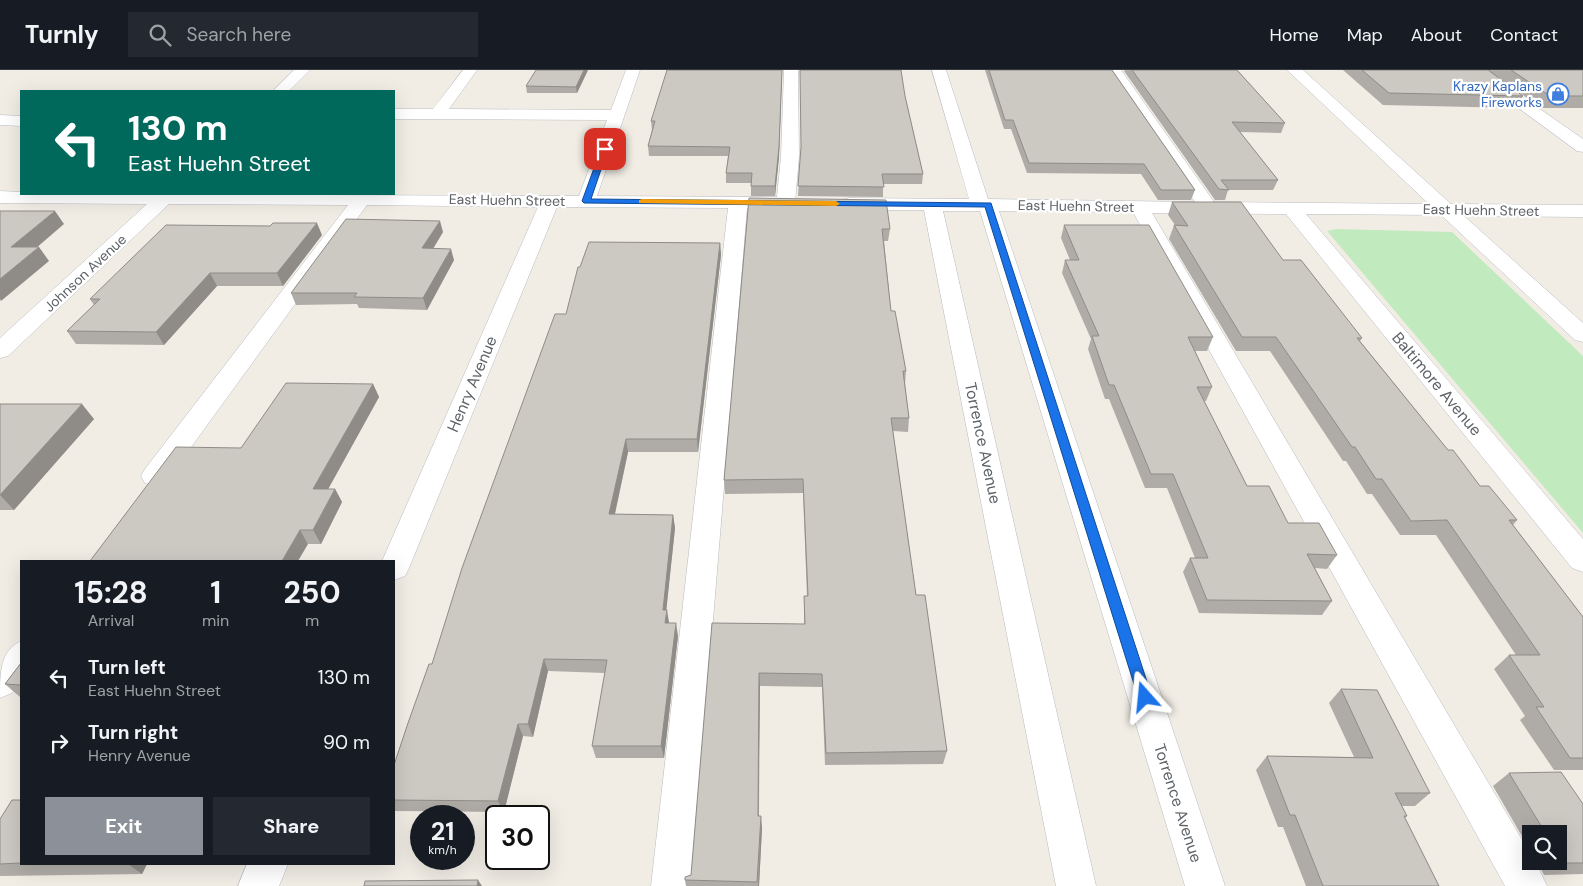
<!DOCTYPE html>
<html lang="en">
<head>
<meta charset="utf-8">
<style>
	body { margin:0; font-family:"DM Sans",sans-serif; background:#242831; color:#f1f3f6; height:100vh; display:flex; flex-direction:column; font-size:19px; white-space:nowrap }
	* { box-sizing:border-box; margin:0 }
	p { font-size:16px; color:#9ea1a6 }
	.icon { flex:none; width:28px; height:28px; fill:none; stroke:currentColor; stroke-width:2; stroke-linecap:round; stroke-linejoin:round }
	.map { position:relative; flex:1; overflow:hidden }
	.details { position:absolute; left:20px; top:490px; width:375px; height:305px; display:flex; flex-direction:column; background:#171b24; border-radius:0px; box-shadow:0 5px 20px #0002 }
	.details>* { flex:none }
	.banner { position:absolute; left:20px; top:20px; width:375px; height:105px; border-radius:0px; box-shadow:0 5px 20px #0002; background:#00695c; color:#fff; overflow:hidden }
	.controls { position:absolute; left:1522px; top:755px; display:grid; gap:10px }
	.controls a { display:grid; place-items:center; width:45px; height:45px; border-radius:0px; background:#171b24; box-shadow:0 5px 20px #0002; font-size:25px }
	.speed { position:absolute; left:410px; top:735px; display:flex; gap:10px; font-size:25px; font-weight:700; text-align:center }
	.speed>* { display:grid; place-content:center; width:65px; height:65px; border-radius:50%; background:#171b24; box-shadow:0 5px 20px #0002; line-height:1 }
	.speed small { font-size:12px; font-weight:400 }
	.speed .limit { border:2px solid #111; border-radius:8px; background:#fff; color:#111 }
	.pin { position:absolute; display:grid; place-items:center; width:42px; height:42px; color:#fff; margin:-21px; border-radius:10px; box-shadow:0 2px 8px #0006 }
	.me { position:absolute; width:55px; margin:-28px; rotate:342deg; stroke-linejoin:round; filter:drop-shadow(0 0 4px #0008) }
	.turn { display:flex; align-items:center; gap:18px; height:105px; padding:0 25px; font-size:22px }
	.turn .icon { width:65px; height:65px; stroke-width:2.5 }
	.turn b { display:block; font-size:35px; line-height:42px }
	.eta { display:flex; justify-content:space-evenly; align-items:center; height:85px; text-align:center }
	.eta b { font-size:30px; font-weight:700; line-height:35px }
	.cta { display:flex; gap:10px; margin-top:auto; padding:10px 25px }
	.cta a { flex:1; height:58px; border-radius:0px; background:#8c9099; color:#fff; font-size:20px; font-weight:700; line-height:58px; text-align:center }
	.cta a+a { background:#242831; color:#f1f3f6 }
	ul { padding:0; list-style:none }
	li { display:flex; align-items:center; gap:15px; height:65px; padding:0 25px }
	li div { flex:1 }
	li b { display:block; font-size:19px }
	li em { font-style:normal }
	header { display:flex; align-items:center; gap:30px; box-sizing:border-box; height:70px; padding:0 25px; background:#171b24; border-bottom:1px solid #363941 }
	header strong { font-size:24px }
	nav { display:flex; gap:28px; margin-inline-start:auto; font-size:18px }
	.search { width:350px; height:45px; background:#242831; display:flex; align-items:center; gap:12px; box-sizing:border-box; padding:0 18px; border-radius:0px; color:#9ea1a6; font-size:19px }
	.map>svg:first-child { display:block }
	.green { fill:#c2eabf }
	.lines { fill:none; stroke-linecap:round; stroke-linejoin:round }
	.minor-casing { stroke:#b8bbc0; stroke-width:1 }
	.minor { fill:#fff; fill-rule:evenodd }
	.wall { fill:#afaca7 }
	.shaded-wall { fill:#8f8c88 }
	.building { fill:#ccc8c2; stroke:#8f8c88 }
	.route { fill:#1a73e8; stroke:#114b97 }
	.slow { fill:#f59e0b }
	.labels { text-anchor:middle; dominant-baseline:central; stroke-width:4.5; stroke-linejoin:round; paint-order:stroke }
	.far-shop-label { font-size:14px; fill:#366cbe; stroke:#fff; text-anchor:end }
	.far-street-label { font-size:14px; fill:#5d6267; stroke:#fff }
	.street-label { font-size:16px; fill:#5d6267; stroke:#fff }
</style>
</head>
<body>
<header>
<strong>Turnly</strong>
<div class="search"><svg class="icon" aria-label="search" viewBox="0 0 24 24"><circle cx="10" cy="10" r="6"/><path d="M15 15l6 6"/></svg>Search here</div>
<nav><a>Home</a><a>Map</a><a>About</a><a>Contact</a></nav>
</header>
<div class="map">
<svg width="1583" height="816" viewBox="0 0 1583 816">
	<rect width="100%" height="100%" fill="#f1ede5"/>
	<polygon class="green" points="1336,159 1452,162 1583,286 1583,463 1327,161"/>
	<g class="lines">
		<g class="minor-casing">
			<g id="minor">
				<polygon points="294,0 310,0 289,21 273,21"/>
				<polygon points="463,0 477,0 449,39 611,40 626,0 640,0 597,126 777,127 781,87 784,0 798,0 799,87 795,133 793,137 747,138 691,816 651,816 728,138 557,137 409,498 405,506 394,510 394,491 382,491 538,137 367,135 165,413 155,416 145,413 141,406 145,399 348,135 169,134 8,286 0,288 0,268 147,134 0,133 0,121 21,122 21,124 579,126 607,50 394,49 394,39 433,39"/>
				<polygon points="932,0 946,0 988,129 1195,132 1107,0 1121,0 1214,132 1429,134 1287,0 1303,0 1451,134 1583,135 1583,147 1464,146 1583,253 1583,272 1575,270 1441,145 1306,144 1583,469 1583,502 1572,498 1286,144 1152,143 1531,785 1531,791 1535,791 1547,816 1505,816 1133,142 999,141 1225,816 1185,816 980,141 943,141 1096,816 1056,816 924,140 849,140 842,138 840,134 842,130 849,128 969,129"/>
				<polygon points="1467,0 1484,0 1583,69 1583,82 1577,81"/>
				<polygon points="0,45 21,46 21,56 0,55"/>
				<path d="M21 571V611L12 623 0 628C0 602 0 581 21 571Z"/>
				<polygon points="247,794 288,794 279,816 238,816"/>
			</g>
		</g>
		<use href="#minor" class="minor"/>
	</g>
	<g class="wall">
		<polygon points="588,0 577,23 527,23 526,16"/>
		<polygon points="782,0 779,87 775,126 751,126 751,113 726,113 726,103 728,86 649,86 648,76 652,60 651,51"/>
		<polygon points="985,0 1112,0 1195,120 1191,130 1158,130 1141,104 1027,103 1011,59 1004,59"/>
		<polygon points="1125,0 1237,0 1285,53 1281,63 1240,62 1278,110 1273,120 1228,120 1225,130 1215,130 1124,1"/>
		<polygon points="1343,0 1583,0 1583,38 1542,38 1504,12 1523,26 1516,38 1383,35"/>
		<polygon points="905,26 923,104 922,114 883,114 883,127 798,126 801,80"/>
		<polygon points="749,128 890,159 888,171 884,171 891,241 906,301 905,314 909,348 908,362 893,361 916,525 947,681 943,694 825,695 822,617 760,616 759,746 762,758 759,816 686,816 685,810 691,805 712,553 804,554 804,526 807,526 803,423 725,424 724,410"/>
		<polygon points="1172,132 1283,190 1362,268 1360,271 1448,380 1480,416 1517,450 1513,455 1583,547 1583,700 1554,700 1520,650 1525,646 1494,599 1509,585 1516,585 1436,465 1400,465 1372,424 1367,424 1346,391 1343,391 1270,281 1236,281 1169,169 1174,155 1175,155 1168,145"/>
		<polygon points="1064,155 1213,267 1207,281 1195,281 1212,317 1206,331 1204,331 1247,416 1288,453 1337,485 1327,499 1315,498 1332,531 1322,545 1199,543 1183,502 1190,488 1195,488 1167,418 1145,418 1109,329 1105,329 1088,279 1091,269 1062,203 1065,190 1070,190 1061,168"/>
		<polygon points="443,162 433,179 454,190 427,240 359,238 357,234 296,235 291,223"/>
		<polygon points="322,165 283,216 217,216 164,275 76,274 67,261 94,235 90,229"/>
		<polygon points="720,173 721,185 698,382 628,382 615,444 673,445 675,458 666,540 669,553 678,566 664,688 596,688 592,676 605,603 548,601 533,667 523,666 504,742 394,741 394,695 566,244"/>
		<polygon points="373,314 379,327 328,419 335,419 342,432 321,474 308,474 241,378"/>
		<polygon points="0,334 94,349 14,440 0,440"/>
		<polygon points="21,593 21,627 20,627 5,614"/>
		<polygon points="1341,619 1430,723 1415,736 1402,736 1407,746 1405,748 1439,816 1306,816 1283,757 1278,757 1256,700 1267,686 1354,687 1329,633"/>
		<polygon points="1509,703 1583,734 1583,804 1544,805 1537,791 1559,791 1559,764 1531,764 1531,782 1493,716"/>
		<polygon points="0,749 21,794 147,794 142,804 0,806"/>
	</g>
	<g class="shaded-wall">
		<polygon points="584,0 588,0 577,23 576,17"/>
		<polygon points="782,0 779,87 775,126 775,116"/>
		<polygon points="55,141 64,154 21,191 11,177"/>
		<polygon points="440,151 443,162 426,190 422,178"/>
		<polygon points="317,153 322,165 283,216 277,203"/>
		<polygon points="720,173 721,185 698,382 697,369"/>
		<polygon points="39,177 49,191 1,231 0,229 0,209"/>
		<polygon points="451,179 454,190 427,240 423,228"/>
		<polygon points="210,203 217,216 164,275 156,262"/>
		<polygon points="373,314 379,327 321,432 313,419"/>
		<polygon points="82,334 94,349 14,440 0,425"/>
		<polygon points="626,369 628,382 612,457 609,444"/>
		<polygon points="335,419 342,432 321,474 313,460"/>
		<polygon points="673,445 675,458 665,553 663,540"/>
		<polygon points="300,460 308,474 298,491 282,491"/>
		<polygon points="667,540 669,553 665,553"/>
		<polygon points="676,553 678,566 664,688 661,676"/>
		<polygon points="544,589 548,601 533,667 528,654"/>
		<polygon points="759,603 760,616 758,758 758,746"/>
		<polygon points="518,654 523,666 504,742 498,731"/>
		<polygon points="761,746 762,758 759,816 758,816"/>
		<polygon points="128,794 147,794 142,804"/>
		<polygon points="478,810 482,816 477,816"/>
	</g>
	<g class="building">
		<polygon points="536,0 584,0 576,17 526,16"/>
		<polygon points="667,0 782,0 779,77 775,116 751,116 752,103 726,103 730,77 648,76 655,51 651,51"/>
		<polygon points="800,0 901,0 905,26 923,104 882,104 884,117 798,116 801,77"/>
		<polygon points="989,0 1112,0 1195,120 1161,120 1144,94 1029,93 1013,50 1005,50"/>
		<polygon points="1132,0 1237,0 1285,53 1232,52 1278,110 1221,110 1229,120 1219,119"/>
		<polygon points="1362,0 1488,0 1523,26 1389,23"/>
		<polygon points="1511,0 1583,0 1583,26 1550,26"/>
		<polygon points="749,128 886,130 890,159 882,159 891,241 895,241 906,301 903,301 909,348 891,348 916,525 925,525 947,681 826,683 822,604 759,603 758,746 761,746 757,812 685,810 685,807 691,805 712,553 805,554 804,526 808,526 803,409 724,410"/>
		<polygon points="1172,132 1241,132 1283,190 1301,190 1362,268 1357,268 1448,380 1453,380 1480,416 1489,416 1517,450 1509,450 1583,547 1583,688 1570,688 1536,637 1544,637 1509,585 1540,585 1447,450 1411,451 1382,409 1376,409 1355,377 1352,377 1276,267 1242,267 1174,155 1188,156"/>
		<polygon points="0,141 55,141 11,177 39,177 0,209"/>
		<polygon points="346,149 440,151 422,178 451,179 423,228 354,227 357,223 291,223"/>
		<polygon points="273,153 317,153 277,203 210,203 156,262 67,261 100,229 90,229 166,155 270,156"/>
		<polygon points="1064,155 1149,155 1213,267 1188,267 1212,317 1197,317 1247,416 1269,416 1288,453 1319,453 1337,485 1307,484 1332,531 1207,530 1190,488 1208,488 1173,404 1151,404 1114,315 1109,315 1092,266 1099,266 1065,190 1079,190"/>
		<polygon points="589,172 720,173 697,369 626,369 609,444 673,445 663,540 667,540 665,553 676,553 661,676 592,676 607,590 544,589 528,654 518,654 498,731 394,730 394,695 408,653 429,594 432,594 462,498 555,244 566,244 578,197 580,197"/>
		<polygon points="286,313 373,314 313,419 335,419 313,460 300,460 282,491 90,491 176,377 241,378"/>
		<polygon points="0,334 82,334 0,425"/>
		<polygon points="21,593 21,615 5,614"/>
		<polygon points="1341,619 1377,620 1430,723 1395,723 1407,746 1404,746 1439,816 1323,816 1295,745 1290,745 1267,686 1373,688"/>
		<polygon points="1561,702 1583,734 1583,793 1563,793 1559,785 1559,764 1546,764 1509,703"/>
		<polygon points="12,730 21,730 21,793 0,794 0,749"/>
		<polygon points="478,810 477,816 364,816 365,811"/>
	</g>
	<polygon class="route" points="605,77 608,79 591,129 991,133 1152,627 1150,631 1145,633 1140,631 1138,627 985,137 584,133 582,131 601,79"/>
	<polygon class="slow" points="642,129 836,131 840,134 836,136 639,133 639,130"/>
	<defs>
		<g id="shop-ring" transform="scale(1.125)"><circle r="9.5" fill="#fff" stroke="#3f7fe0" stroke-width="1.5"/><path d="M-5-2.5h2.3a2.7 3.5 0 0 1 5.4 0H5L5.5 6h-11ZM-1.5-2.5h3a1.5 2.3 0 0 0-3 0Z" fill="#3f7fe0"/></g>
	</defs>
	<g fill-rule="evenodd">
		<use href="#shop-ring" x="1558" y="24"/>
	</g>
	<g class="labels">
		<g class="far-shop-label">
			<text x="1542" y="16">Krazy Kaplans<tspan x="1542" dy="16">Fireworks</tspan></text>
		</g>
		<g class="far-street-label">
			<text transform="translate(507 130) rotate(1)">East Huehn Street</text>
			<text transform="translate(1076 136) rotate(1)">East Huehn Street</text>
			<text transform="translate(1481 140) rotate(1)">East Huehn Street</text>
			<text transform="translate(85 203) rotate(-43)">Johnson Avenue</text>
		</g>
		<g class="street-label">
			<text transform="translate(472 314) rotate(-67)">Henry Avenue</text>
			<text transform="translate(1437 314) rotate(50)">Baltimore Avenue</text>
			<text transform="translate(983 373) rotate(78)">Torrence Avenue</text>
			<text transform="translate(1178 733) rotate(72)">Torrence Avenue</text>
		</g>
	</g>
</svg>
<div class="controls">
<a><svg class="icon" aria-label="search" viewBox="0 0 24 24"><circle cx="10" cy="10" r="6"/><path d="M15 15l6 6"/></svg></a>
</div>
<div class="speed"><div>21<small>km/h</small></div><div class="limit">30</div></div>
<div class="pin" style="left:605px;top:79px;background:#d93025"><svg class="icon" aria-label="arrive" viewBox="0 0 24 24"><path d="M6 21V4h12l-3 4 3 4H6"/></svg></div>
<svg class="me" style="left:1145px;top:627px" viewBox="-20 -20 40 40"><path d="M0-17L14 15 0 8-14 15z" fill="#1a73e8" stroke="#fff" stroke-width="4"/></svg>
<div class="banner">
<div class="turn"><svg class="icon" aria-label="left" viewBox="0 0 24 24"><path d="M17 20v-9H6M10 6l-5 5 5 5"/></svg><div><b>130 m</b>East Huehn Street</div></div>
</div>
<section class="details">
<div class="eta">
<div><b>15:28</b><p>Arrival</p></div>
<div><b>1</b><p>min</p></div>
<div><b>250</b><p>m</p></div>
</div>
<ul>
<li><svg class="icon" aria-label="left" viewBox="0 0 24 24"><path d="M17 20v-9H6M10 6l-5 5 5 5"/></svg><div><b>Turn left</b><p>East Huehn Street</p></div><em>130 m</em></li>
<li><svg class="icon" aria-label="right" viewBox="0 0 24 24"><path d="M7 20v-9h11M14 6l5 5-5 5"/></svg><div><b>Turn right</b><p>Henry Avenue</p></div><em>90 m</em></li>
</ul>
<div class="cta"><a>Exit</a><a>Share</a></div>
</section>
</div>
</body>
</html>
